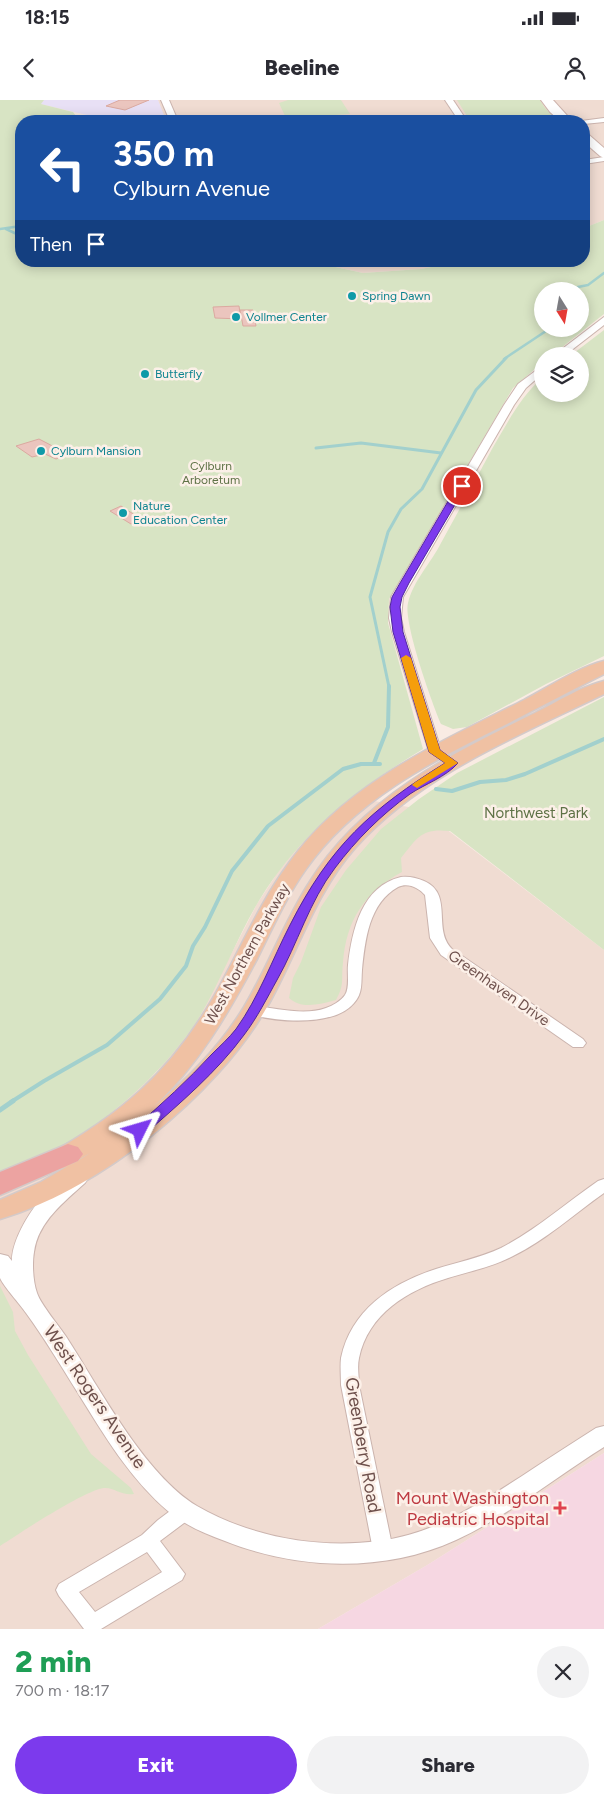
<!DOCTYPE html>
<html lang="en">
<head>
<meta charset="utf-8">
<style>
	body { margin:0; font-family:Figtree,sans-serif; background:#f2f2f3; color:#2b2b33; height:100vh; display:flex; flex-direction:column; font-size:19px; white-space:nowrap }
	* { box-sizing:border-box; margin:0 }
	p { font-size:16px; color:#7c7c81 }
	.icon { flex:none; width:28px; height:28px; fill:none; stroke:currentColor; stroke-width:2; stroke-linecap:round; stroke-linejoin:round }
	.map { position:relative; height:1529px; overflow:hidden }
	.drawer { display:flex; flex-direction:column; background:#fff; flex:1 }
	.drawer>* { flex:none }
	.hud { position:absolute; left:15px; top:15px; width:575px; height:152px; border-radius:20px; box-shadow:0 2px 12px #0003; background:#1a4fa0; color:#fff; overflow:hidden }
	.needle { width:32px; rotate:169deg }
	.tools { position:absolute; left:534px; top:182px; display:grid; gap:10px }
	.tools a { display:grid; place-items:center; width:55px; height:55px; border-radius:50%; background:#fff; box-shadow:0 2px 12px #0003; font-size:25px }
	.pin { position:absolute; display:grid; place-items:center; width:42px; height:42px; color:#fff; margin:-21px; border:2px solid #fff; border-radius:50%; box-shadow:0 1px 5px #0007 }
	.me { position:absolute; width:55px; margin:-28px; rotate:50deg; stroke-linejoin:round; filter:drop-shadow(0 0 4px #0008) }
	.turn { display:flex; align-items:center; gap:18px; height:105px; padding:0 15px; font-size:22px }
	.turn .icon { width:65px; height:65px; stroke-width:2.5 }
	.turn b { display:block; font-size:35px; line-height:42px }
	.then { display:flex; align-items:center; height:48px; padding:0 15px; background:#0003; gap:10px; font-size:19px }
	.round { display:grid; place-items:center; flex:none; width:52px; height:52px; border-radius:26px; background:#f2f2f3 }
	.head { display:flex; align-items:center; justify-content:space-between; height:85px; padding:0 15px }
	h1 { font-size:30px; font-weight:800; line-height:38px; color:#1e9e55 }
	.primary-button { display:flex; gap:10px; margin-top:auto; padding:10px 15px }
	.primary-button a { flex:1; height:58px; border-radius:30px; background:#7c3aed; color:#fff; font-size:20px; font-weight:800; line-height:58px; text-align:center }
	.primary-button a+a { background:#f2f2f3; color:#2b2b33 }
	.status { display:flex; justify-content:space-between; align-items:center; height:35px; padding:0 25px; background:#fff; direction:ltr }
	.status svg { height:14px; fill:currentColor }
	header { display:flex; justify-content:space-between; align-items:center; height:65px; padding:0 15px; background:#fff; font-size:22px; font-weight:800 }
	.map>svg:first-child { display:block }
	.residential { fill:#f0dcd2 }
	.education { fill:#e8e0f5 }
	.medical { fill:#f6d7e2 }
	.green { fill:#d8e4c4; fill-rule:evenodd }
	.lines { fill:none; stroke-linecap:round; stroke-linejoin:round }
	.stream-far3 { stroke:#a2d0cd; stroke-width:2.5 }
	.stream-far2 { stroke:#a2d0cd; stroke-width:3 }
	.stream-far1 { stroke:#a2d0cd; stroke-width:4 }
	.stream { stroke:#a2d0cd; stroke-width:5 }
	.building { fill:#ebc5be; stroke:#dba9a0 }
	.minor-casing { stroke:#cbb4ae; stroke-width:2 }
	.tertiary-casing { stroke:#cbb4ae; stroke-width:2 }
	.secondary-casing { stroke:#cdb3ac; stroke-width:2 }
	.primary-casing { stroke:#d4cac9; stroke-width:3 }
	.motorway-casing { stroke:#d4cac9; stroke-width:3 }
	.minor { fill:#fff; fill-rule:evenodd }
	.tertiary { fill:#fff; fill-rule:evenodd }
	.secondary { fill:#fff; fill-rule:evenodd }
	.primary { fill:#f0c1a3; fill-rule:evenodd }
	.motorway { fill:#eca3a1; fill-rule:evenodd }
	.route { fill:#7c3aed; stroke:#51269a }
	.slow { fill:#f59e0b }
	.culture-dot { fill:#0f9aa8; stroke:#fcf0e8; stroke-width:2 }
	.health-dot { fill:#e0444e; stroke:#fcf0e8; stroke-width:2 }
	.labels { text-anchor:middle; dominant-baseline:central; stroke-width:5; stroke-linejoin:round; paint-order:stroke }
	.far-culture-label { font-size:12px; fill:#0d838f; stroke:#fcf0e8; text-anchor:start }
	.far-park-label { font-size:12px; fill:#5e7246; stroke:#fcf0e8 }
	.park-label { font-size:15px; fill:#5e7246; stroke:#fcf0e8 }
	.street-label { font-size:15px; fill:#6e504c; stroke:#fcf0e8 }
	.near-street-label { font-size:18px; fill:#6e504c; stroke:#fcf0e8 }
	.near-health-label { font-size:18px; fill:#be3a42; stroke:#fcf0e8; text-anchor:end }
</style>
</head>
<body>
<div class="status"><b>18:15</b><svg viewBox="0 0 49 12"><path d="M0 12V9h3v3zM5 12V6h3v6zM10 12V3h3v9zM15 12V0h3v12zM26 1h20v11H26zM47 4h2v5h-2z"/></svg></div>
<header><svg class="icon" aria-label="back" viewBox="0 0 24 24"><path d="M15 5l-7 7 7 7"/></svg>Beeline<svg class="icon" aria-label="person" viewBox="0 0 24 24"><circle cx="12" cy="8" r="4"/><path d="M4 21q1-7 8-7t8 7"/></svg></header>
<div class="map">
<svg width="604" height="1529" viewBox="0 0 604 1529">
	<rect width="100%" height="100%" fill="#f9ebe3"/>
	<g class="residential">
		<polygon points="158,0 604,0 604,120 584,128 584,21 141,21 154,16 163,15"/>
		<polygon points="308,161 461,161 421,169 363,173"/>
		<polygon points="351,697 420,709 604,850 604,1353 429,1464 318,1529 0,1529 0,1077 114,1011 156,972 179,945 199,916 257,804 278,772 300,744"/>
	</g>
	<polygon class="education" points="44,0 158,0 164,15 154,16 141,21 113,21 40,4"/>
	<polygon class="medical" points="604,1353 604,1529 318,1529 429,1464"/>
	<g class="green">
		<path d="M0 0H44L41 4 73 12 76 16 64 21H21V161H308L363 173 421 169 461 161H584V128L604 120V214L551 256H542V263L513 288 389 499 388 523 423 649C368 682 319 719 280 770 245 814 228 868 200 916 159 983 74 1051 0 1077ZM542 191H580V229H542Z"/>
		<polygon points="288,0 341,0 350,14 290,18 285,16 279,3"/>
		<polygon points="457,0 540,0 545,8 558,21 470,21"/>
		<path d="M604 230V556L546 584 467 627 453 629 441 624C432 603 403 522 408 503 413 481 431 463 441 443 458 412 475 381 492 349 507 324 520 297 542 278V294H580V256H570Z"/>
		<path d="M604 597V850L450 731C421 728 418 737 401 758L402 772C365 792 346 820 343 863 341 879 345 884 336 900 320 904 302 910 289 898L293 878 301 862 321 807 346 770 381 729 419 699 457 673Z"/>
		<path d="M0 1186 13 1212 15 1231 28 1255 91 1354 131 1388 134 1394C121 1396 114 1387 104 1388 85 1390 20 1433 0 1446Z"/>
	</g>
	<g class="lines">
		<g class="stream-far3">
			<polyline points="0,129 21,126"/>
			<polyline points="6,129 21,136"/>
			<polyline points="577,191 578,187 588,185 604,173"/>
			<polyline points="504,259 546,231"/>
		</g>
		<g class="stream-far2">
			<polyline points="316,348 361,343 441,353"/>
			<polyline points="389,587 370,497 388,432 401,409 422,389 476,290 506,258"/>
		</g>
		<g class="stream-far1">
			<polyline points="374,663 388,627 389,586"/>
			<polyline points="436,689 452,691 480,682 506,680 525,674 604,639"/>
			<polyline points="11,1002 44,981 107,945 160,899 186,866 193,846 205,827 232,771 268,726 343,669 361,664 380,664"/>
		</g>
		<polyline class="stream" points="0,1010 13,1001"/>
	</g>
	<g class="building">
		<polygon points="120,0 149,0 125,10 106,6"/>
		<polygon points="239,206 241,219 215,218 213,207"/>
		<polygon points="240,210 253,210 256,226 243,226"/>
		<polygon points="39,339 66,353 67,355 56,359 45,354 32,357 16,346"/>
		<polygon points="121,406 141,419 142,420 131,424 110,411"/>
	</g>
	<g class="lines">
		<g class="minor-casing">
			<g id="minor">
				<polygon points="161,0 169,0 178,21 170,21"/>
				<polygon points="445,0 453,0 467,21 459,21"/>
				<polygon points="604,18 604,22 584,24 584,21 581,21"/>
				<polygon points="604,57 604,61 584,64 584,60"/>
				<polygon points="604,217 604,225 564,256 553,256"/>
				<polygon points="542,266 542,274 526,288 514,305 403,497 401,518 404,532 441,650 459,663 453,667 429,652 392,532 389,518 391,497 504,305 518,284"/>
				<path d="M401 777C409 776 417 778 424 781 454 794 432 829 452 849L583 939 586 943 583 947H573L441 855 430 838 425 795C419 788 408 782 398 787 369 803 365 840 362 870 361 883 363 893 354 903 334 927 277 922 249 914L247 911 249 908 254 906C276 908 304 916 326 908 332 906 341 901 345 895 350 887 347 874 348 865 352 830 362 786 401 777Z"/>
				<path d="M604 1079V1093C574 1114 546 1140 513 1156 493 1167 470 1171 448 1178 408 1190 368 1214 359 1258 357 1267 359 1276 359 1285L393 1450 390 1456 383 1458 376 1456 373 1450 341 1285C341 1276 340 1267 341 1258 351 1210 392 1183 436 1169 457 1162 480 1158 501 1148 536 1130 566 1103 598 1081Z"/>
				<path d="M185 1403 192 1405 194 1411 192 1417 160 1441 185 1474 182 1480 101 1529H84L59 1496 56 1490 59 1484 142 1435 158 1420 178 1405ZM147 1452 162 1472 95 1512 79 1492Z"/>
			</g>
		</g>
		<g class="tertiary-casing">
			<path id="tertiary" d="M78 1071 85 1073 88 1078 85 1083C64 1102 38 1122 34 1152 32 1164 33 1182 37 1193 41 1205 60 1227 67 1238 100 1289 145 1375 197 1406 251 1437 317 1449 379 1441 434 1434 477 1405 522 1376 546 1360 571 1344 596 1328L604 1326V1347C556 1377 508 1416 456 1440 384 1473 298 1470 225 1441 205 1434 185 1425 169 1412 130 1379 104 1335 78 1293 61 1266 45 1239 26 1213 20 1204 4 1187 0 1178 0 1172 0 1161 0 1154L8 1156 12 1161C12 1131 49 1079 78 1071Z"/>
		</g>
		<g class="secondary-casing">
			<g id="secondary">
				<polygon points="541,0 553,0 572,21 560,21 550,12"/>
				<polygon points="584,33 588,34 604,48 604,58 600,56 584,42"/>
			</g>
		</g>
		<g class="primary-casing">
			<path id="primary" d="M604 561V574C570 591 536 609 503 626 430 662 354 701 306 769 286 797 272 829 257 859 229 912 198 966 153 1007 188 979 221 945 244 907 268 867 284 822 309 783 360 699 450 654 535 613 557 602 580 587 604 581V594C518 636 420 675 355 748 315 793 297 854 267 907 216 996 99 1090 0 1119V1100L41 1082 95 1050C80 1059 62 1074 44 1069L41 1063 44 1057C120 1015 169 974 213 898 239 853 258 805 289 763 346 683 439 643 524 600 547 588 579 567 604 561Z"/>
		</g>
		<g class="motorway-casing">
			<polygon id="motorway" points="68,1044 78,1047 83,1054 78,1061 0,1095 0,1072"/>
		</g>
		<use href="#minor" class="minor"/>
		<use href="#tertiary" class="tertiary"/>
		<use href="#secondary" class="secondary"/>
		<use href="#primary" class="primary"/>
		<use href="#motorway" class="motorway"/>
	</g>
	<path class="route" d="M462 383 466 386 409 483 402 497 400 507 403 532 440 650 458 663C446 677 425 684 410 694 381 715 356 740 335 768 309 802 298 843 277 880 267 898 257 918 244 935 217 972 179 1004 145 1034H135L133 1030 135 1027C162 1004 188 980 212 954 220 946 229 938 236 929 259 897 272 860 290 825 330 746 371 709 445 663L429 652 393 532 390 507 392 497 400 483 457 386Z"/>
	<polygon class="slow" points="406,555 411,558 440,650 458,663 417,688 412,685 414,683 445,663 429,652 401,558"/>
	<g class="culture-dot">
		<circle cx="352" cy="196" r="5"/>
		<circle cx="236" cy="217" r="5"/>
		<circle cx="145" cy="274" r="5"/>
		<circle cx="41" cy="351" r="5"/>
		<circle cx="123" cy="413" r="5"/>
	</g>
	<path class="health-dot" d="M557.5 1400.5h5v5h5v5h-5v5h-5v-5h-5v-5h5z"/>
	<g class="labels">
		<g class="far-culture-label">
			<text x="362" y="196">Spring Dawn</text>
			<text x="246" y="217">Vollmer Center</text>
			<text x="155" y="274">Butterfly</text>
			<text x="51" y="351">Cylburn Mansion</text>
			<text x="133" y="406">Nature<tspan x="133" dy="14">Education Center</tspan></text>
		</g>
		<g class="far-park-label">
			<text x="211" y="366">Cylburn<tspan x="211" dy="14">Arboretum</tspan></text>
		</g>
		<g class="park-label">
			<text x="536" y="713">Northwest Park</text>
		</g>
		<g class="street-label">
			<text transform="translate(247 854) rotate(-61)">West Northern Parkway</text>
			<text transform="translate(499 888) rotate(35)">Greenhaven Drive</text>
		</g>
		<g class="near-street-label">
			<text transform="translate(95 1297) rotate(56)">West Rogers Avenue</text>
			<text transform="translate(363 1345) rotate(80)">Greenberry Road</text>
		</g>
		<g class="near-health-label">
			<text x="549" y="1398">Mount Washington<tspan x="549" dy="21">Pediatric Hospital</tspan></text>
		</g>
	</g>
</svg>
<div class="tools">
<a><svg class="needle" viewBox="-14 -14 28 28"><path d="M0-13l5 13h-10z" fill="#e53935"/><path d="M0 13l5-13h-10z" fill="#7c7c81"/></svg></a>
<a><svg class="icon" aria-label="layers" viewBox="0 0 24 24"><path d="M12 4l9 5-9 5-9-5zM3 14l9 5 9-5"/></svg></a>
</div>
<div class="pin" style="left:462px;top:386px;background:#d93025"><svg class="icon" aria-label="arrive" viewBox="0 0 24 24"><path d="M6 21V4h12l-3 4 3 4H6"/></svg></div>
<svg class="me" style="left:140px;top:1030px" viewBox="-20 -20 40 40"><path d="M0-17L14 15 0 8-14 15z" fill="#7c3aed" stroke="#fff" stroke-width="4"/></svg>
<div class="hud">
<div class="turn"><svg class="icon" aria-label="left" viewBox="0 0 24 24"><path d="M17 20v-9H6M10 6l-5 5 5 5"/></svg><div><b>350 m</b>Cylburn Avenue</div></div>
<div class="then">Then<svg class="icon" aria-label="arrive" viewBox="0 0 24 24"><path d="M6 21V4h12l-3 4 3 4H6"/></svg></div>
</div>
</div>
<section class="drawer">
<div class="head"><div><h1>2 min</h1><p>700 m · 18:17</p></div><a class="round"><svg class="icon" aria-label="close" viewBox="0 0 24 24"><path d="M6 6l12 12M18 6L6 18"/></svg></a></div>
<div class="primary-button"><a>Exit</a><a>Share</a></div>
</section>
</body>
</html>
